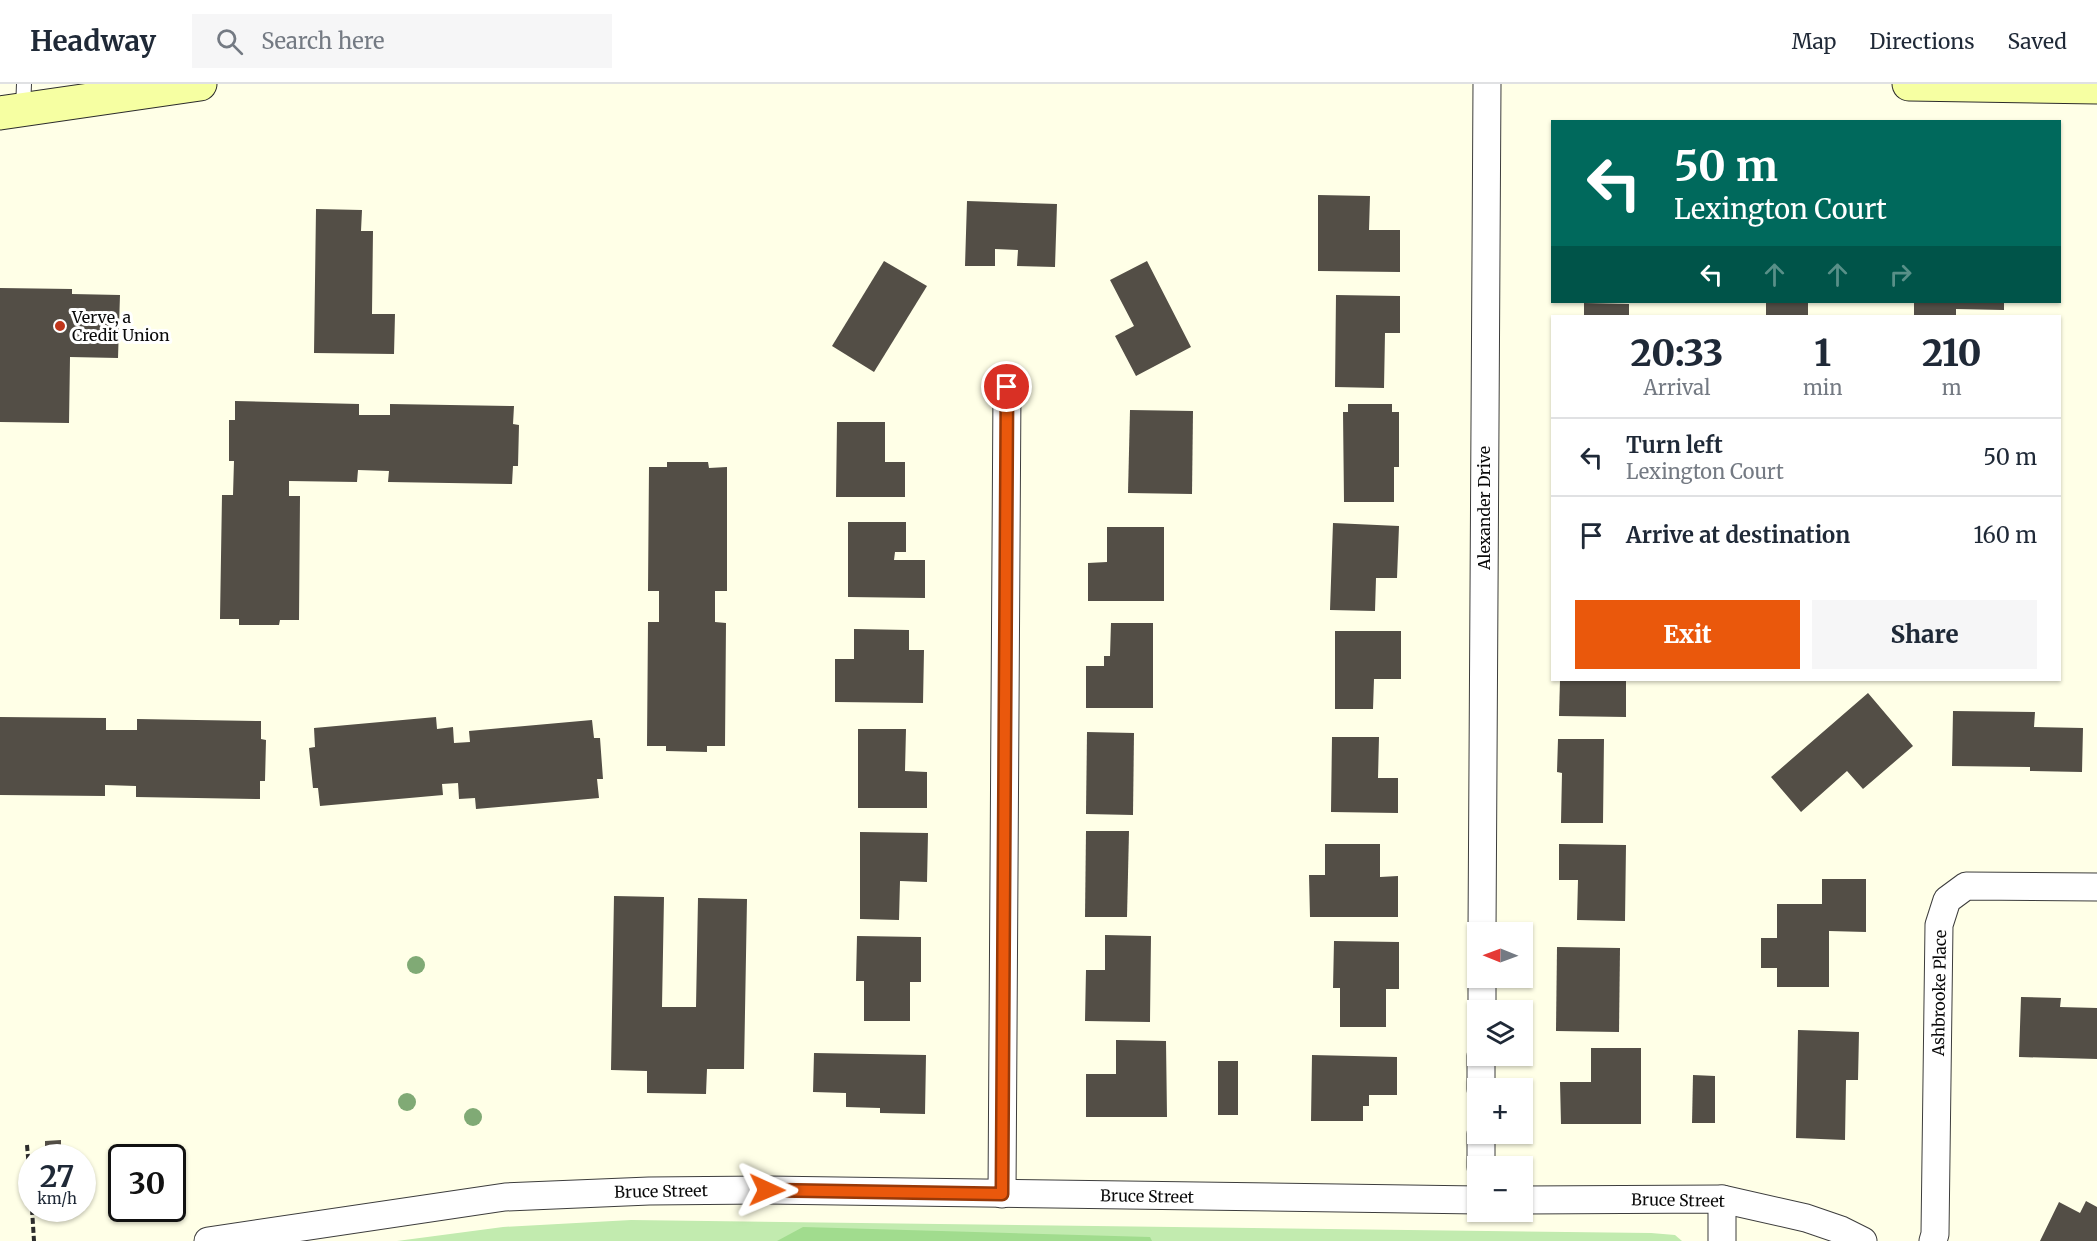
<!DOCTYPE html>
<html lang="en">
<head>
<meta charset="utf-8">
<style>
	body { margin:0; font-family:Merriweather,serif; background:#f6f6f7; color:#1f2937; height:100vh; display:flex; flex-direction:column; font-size:22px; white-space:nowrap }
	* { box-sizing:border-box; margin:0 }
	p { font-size:20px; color:#747a83 }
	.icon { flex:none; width:33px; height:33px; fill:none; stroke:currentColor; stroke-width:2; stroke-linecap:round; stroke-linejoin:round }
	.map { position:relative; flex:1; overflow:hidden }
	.drawer { position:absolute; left:1551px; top:231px; width:510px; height:366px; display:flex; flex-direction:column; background:#fff; border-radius:0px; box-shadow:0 2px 4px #0004 }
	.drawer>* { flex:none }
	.top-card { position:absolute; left:1551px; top:36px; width:510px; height:183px; border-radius:0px; box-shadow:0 2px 4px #0004; background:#00695c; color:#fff; overflow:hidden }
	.needle { width:39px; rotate:271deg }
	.controls { position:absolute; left:1467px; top:838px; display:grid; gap:12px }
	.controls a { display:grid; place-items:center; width:66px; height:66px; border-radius:0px; background:#fff; box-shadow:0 2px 4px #0004; font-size:30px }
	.speed { position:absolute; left:18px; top:1060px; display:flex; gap:12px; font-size:30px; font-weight:700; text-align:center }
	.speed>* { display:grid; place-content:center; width:78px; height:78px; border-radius:50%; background:#fff; box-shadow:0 2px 4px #0004; line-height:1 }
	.speed small { font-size:15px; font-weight:400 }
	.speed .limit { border:3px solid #111; border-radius:9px; background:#fff; color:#111 }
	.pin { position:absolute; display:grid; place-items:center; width:51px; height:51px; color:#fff; margin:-26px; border:3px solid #fff; border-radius:50%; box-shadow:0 2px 6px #0007 }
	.me { position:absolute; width:66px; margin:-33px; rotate:91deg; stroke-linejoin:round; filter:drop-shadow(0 0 4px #0008) }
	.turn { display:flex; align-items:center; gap:21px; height:126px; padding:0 24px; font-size:27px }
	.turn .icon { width:78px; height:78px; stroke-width:2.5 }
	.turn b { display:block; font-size:42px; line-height:51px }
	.lanes { display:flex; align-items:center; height:57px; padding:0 24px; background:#0003; justify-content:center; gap:30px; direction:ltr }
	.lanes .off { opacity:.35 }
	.eta { display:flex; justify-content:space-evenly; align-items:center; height:102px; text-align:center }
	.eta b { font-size:36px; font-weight:800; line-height:42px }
	.action { display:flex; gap:12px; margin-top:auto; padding:12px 24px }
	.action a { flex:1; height:69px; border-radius:0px; background:#ea580c; color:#fff; font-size:24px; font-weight:800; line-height:69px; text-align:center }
	.action a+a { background:#f6f6f7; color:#1f2937 }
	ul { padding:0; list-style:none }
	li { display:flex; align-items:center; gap:18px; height:78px; padding:0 24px; border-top:2px solid #e0e1e3 }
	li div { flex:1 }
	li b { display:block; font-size:22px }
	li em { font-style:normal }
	header { display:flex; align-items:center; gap:36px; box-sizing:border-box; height:84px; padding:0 30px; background:#fff; border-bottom:2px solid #e0e1e3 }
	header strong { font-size:28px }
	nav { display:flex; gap:33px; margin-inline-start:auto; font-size:21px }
	.search { width:420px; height:54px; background:#f6f6f7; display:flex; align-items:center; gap:15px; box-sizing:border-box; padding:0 21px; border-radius:0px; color:#747a83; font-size:22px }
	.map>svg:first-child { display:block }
	.green { fill:#c2ebaf }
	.forest { fill:#a1dc8e }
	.building { fill:#534e46 }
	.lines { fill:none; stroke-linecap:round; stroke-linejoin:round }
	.lane-casing { stroke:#3d3d3d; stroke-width:16 }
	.street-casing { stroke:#3d3d3d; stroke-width:29 }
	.secondary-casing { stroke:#2c2c2c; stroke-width:35 }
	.path { stroke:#2c2c2c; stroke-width:4; stroke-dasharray:6 3; stroke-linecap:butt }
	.lane { stroke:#fff; stroke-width:14 }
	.street { stroke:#fff; stroke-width:27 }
	.secondary { stroke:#f6ffa2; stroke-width:33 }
	.tree { fill:#80aa75 }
	.route-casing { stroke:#983908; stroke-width:15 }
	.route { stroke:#ea580c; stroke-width:10 }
	.poi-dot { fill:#c0361c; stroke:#fff; stroke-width:2 }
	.labels { text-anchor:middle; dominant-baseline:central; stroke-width:6; stroke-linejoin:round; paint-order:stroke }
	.poi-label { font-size:16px; fill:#0a0a0a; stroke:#fff; text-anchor:start }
	.street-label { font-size:16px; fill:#0a0a0a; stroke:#fff }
</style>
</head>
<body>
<header>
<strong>Headway</strong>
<div class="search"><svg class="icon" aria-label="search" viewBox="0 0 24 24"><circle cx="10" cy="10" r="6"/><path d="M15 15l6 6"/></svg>Search here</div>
<nav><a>Map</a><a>Directions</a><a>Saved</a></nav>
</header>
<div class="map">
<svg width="2097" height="1157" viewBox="0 0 2097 1157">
	<rect width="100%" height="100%" fill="#ffffe7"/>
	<polygon class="green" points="631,1136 1651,1149 1675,1151 1682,1157 397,1157 503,1143"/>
	<polygon class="forest" points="803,1143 1150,1153 1152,1157 777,1157"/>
	<g class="building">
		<polygon points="1318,111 1370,112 1369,146 1400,146 1400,188 1318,187"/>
		<polygon points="967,117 1057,120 1055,183 1017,182 1018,166 995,165 995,182 965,182"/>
		<polygon points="316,125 362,126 361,147 373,147 372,230 395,230 394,270 314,269"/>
		<polygon points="884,177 927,202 874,288 832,262"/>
		<polygon points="1147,177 1191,263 1136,292 1115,252 1134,242 1110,196"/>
		<polygon points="0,204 72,205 72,210 120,211 118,274 70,273 69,339 0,338"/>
		<polygon points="1336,211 1400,212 1400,249 1385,249 1384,304 1335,303"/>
		<rect x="1766" y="218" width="42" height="14"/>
		<polygon points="1914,218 2004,218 2004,226 1956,225 1956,232 1914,232"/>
		<polygon points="1584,219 1629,220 1629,232 1584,232"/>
		<polygon points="235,317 359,320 359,331 390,331 390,320 514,322 513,340 519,341 518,382 513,382 512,400 388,398 389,387 358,386 357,398 289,397 289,412 300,412 299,536 280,536 279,541 239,541 239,535 220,535 222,411 233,411 234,377 229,377 229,336 235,336"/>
		<polygon points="1348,320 1392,320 1392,328 1399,328 1399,383 1394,383 1394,418 1344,418 1343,328 1348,328"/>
		<polygon points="1130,326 1193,327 1192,410 1128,409"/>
		<polygon points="837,338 885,338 885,378 905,378 905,413 836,413"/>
		<polygon points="667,378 708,378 709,384 727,383 727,507 715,507 715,538 726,539 725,662 707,662 707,668 666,667 666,662 647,662 648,538 659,538 659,507 648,507 649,383 667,383"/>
		<polygon points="848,438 906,438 906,468 895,468 894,476 925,476 925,514 848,513"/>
		<polygon points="1333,439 1399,442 1397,494 1376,494 1375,527 1330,526"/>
		<polygon points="1107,443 1164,443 1164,517 1088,517 1088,479 1107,478"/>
		<polygon points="1111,539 1153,539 1153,624 1086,624 1086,582 1104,582 1104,572 1110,572"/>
		<polygon points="854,545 909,546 909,566 924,566 923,619 835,618 835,575 854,575"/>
		<polygon points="1335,547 1401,547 1401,595 1374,595 1373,625 1335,625"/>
		<polygon points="1560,596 1626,596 1626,633 1559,632"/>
		<polygon points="1868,609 1913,662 1863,705 1847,687 1801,728 1771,693"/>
		<polygon points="1953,627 2035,628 2034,643 2083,644 2082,688 2030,687 2030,683 1952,682"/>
		<polygon points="0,633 106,634 106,646 137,646 137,635 261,637 261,655 266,656 265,697 260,697 260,715 136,713 136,702 105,701 105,712 0,711"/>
		<polygon points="436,633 437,645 453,643 454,659 470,658 469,647 592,636 594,654 600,654 603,695 597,695 599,714 476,725 475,714 459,715 458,699 442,700 443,711 320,722 318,704 313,704 309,664 315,663 314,644"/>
		<polygon points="858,645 906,645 905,687 927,688 927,724 858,724"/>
		<polygon points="1087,648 1134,649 1133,731 1086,730"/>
		<polygon points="1332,653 1379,653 1378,694 1398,694 1398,729 1331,728"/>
		<polygon points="1558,655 1604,655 1603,739 1561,739 1562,689 1557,688"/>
		<polygon points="1086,747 1129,747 1127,833 1085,833"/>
		<polygon points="860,748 928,749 927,798 900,797 899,836 860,835"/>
		<polygon points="1325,760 1380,760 1380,793 1398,792 1398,833 1310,833 1309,791 1325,791"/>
		<polygon points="1559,760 1626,761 1625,837 1577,836 1578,796 1559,796"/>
		<polygon points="1822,795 1866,795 1866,848 1829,847 1829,903 1777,903 1777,884 1761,884 1761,854 1777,854 1777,820 1822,820"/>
		<polygon points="614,812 664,813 662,923 696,923 698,814 747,815 744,985 707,985 706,1010 647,1009 647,987 611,986"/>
		<polygon points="1105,851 1151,852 1150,938 1085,937 1086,886 1105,886"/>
		<polygon points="857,852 921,853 921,898 910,898 910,937 864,937 864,897 856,897"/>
		<polygon points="1334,857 1399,858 1399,905 1386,905 1386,943 1340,943 1340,904 1333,904"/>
		<polygon points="1557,863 1620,864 1619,948 1556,947"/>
		<polygon points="2021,913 2061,914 2060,923 2097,924 2097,975 2019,973"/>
		<polygon points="1798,946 1859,948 1858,996 1846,996 1845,1056 1796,1054"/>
		<polygon points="1116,956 1166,957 1167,1033 1086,1033 1086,990 1116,990"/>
		<polygon points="1591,964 1641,964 1641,1040 1561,1040 1560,998 1591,998"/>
		<polygon points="814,969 926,971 925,1030 880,1029 880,1024 846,1023 846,1009 813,1008"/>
		<polygon points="1312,971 1397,973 1397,1011 1369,1011 1369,1022 1363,1022 1363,1037 1311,1037"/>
		<rect x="1218" y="977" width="20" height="54"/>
		<polygon points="1693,991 1715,992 1715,1039 1692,1039"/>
		<polygon points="61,1056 61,1070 45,1070 45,1057"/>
		<polygon points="2086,1117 2097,1123 2097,1157 2040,1157 2059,1118 2080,1129"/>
	</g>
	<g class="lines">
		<g class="lane-casing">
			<polyline id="lane" points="23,25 24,0"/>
		</g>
		<g class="street-casing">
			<g id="street">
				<polyline points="1482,849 1487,0"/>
				<polyline points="1482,927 1482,894"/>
				<polyline points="1481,1005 1481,972"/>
				<polyline points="1481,1083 1481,1050"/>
				<polyline points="1002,1110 1007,303"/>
				<polyline points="1522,1116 1722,1115 1806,1134 1841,1146 1863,1157"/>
				<polyline points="208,1157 505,1113 649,1107 767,1106 1478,1116"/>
				<polyline points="1722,1157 1722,1115"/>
				<polyline points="1933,1157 1935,1150 1939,841 1947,816 1966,802 2097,803"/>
			</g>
		</g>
		<g class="secondary-casing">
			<g id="secondary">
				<polyline points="1909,0 2097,3"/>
				<polyline points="0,29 200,0"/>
			</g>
		</g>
		<g class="path">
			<polyline points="27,1061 32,1120"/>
			<polyline points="32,1125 34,1157"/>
		</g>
		<use href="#lane" class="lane"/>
		<use href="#street" class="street"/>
		<use href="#secondary" class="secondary"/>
	</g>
	<g class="tree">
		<circle cx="416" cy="881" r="9"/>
		<circle cx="407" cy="1018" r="9"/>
		<circle cx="473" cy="1033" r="9"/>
	</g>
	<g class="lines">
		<g class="route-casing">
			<polyline id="route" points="767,1106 1002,1110 1007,303"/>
		</g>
		<use href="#route" class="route"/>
	</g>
	<circle class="poi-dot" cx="60" cy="242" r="6"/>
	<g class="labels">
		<g class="poi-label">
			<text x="72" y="233">Verve, a<tspan x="72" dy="18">Credit Union</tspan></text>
		</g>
		<g class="street-label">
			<text transform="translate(1484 424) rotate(-90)">Alexander Drive</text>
			<text transform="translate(1939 909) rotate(-89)">Ashbrooke Place</text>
			<text transform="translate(661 1107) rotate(-1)">Bruce Street</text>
			<text transform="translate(1147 1112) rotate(1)">Bruce Street</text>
			<text transform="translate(1678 1116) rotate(1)">Bruce Street</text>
		</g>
	</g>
</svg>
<div class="controls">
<a><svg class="needle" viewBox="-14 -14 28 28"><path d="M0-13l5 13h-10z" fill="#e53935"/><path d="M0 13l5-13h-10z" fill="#747a83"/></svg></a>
<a><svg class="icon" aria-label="layers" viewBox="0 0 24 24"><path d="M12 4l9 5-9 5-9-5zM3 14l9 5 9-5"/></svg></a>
<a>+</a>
<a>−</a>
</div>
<div class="speed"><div>27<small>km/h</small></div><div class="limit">30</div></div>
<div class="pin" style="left:1007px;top:303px;background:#d93025"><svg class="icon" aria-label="arrive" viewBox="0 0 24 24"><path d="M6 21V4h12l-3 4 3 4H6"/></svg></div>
<svg class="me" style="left:767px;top:1106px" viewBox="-20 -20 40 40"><path d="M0-17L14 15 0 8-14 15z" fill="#ea580c" stroke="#fff" stroke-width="4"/></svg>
<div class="top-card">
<div class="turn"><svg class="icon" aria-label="left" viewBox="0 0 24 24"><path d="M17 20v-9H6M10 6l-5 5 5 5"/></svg><div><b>50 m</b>Lexington Court</div></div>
<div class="lanes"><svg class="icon" aria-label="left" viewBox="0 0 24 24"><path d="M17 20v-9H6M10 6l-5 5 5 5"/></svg><svg class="icon off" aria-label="ahead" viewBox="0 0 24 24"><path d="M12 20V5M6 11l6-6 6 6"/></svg><svg class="icon off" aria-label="ahead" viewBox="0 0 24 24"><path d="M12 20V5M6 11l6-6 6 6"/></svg><svg class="icon off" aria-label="right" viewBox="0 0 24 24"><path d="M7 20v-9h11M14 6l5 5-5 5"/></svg></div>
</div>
<section class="drawer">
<div class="eta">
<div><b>20:33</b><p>Arrival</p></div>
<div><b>1</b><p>min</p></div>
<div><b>210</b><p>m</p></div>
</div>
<ul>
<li><svg class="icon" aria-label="left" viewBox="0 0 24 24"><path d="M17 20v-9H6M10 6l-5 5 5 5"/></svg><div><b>Turn left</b><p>Lexington Court</p></div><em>50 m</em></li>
<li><svg class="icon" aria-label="arrive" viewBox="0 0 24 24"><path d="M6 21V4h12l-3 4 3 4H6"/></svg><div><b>Arrive at destination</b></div><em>160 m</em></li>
</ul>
<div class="action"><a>Exit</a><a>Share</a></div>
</section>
</div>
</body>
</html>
